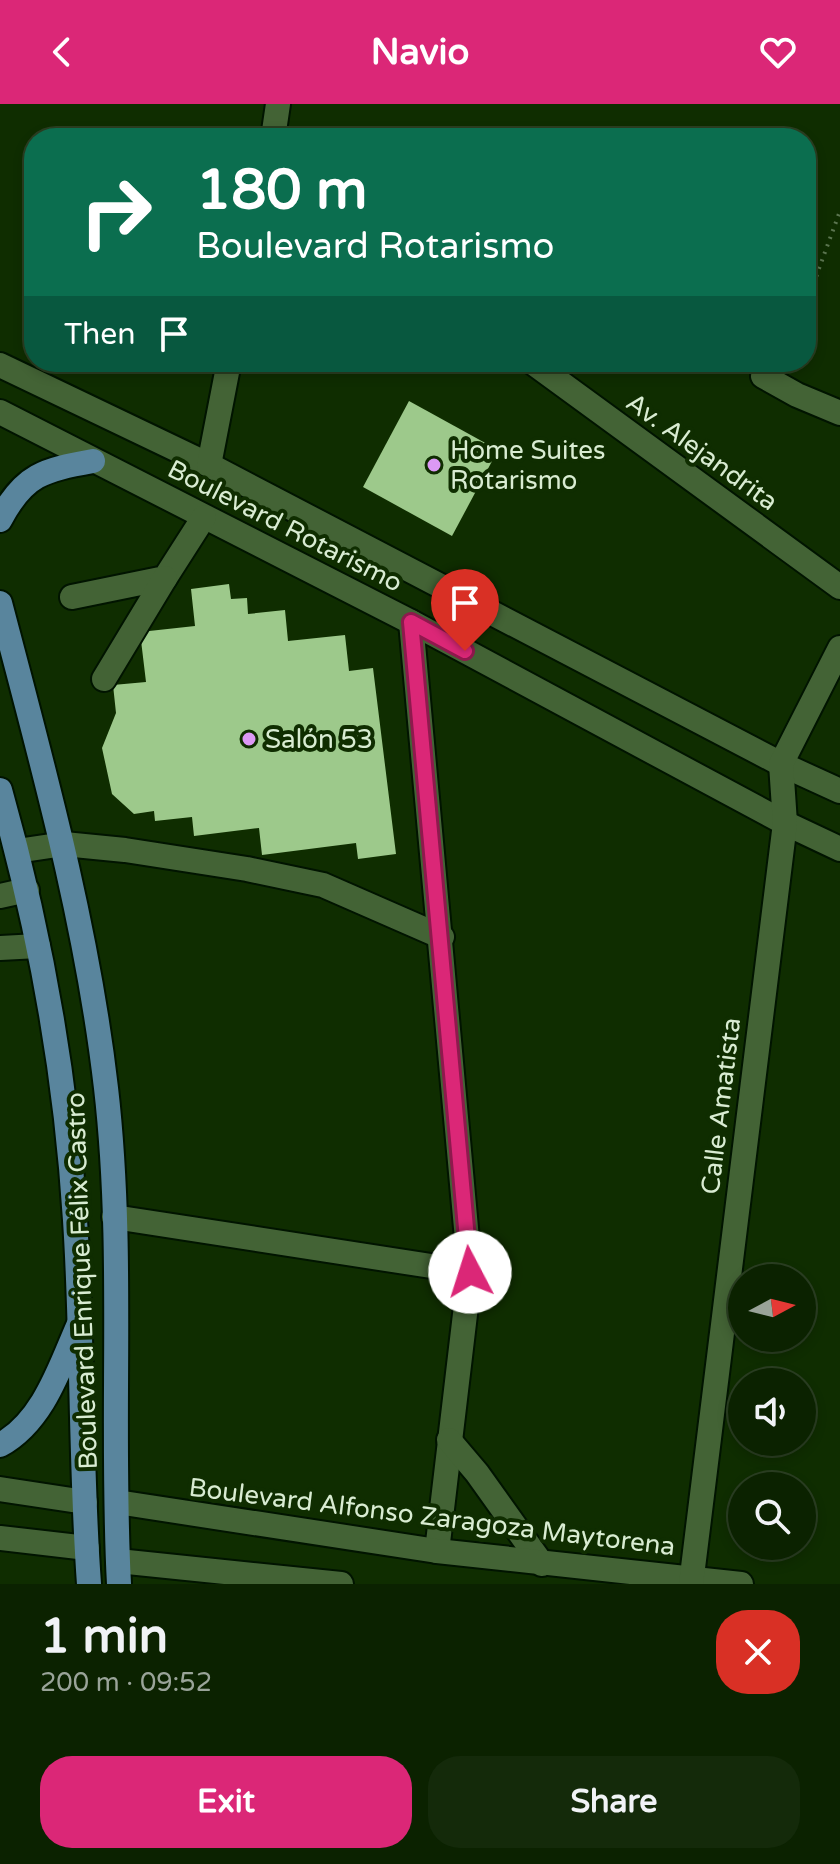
<!DOCTYPE html>
<html lang="en">
<head>
<meta charset="utf-8">
<style>
	body { margin:0; font-family:"Varela Round",sans-serif; background:#142a0a; color:#f1f3f6; height:100vh; display:flex; flex-direction:column; font-size:30px; white-space:nowrap }
	* { box-sizing:border-box; margin:0 }
	p { font-size:26px; color:#9aa499 }
	.icon { flex:none; width:44px; height:44px; fill:none; stroke:currentColor; stroke-width:2; stroke-linecap:round; stroke-linejoin:round }
	.map { position:relative; height:1480px; overflow:hidden }
	.side { display:flex; flex-direction:column; background:#0b2200; flex:1 }
	.side>* { flex:none }
	.guide { position:absolute; left:24px; top:24px; width:792px; height:244px; border-radius:32px; box-shadow:0 4px 12px #0003,0 0 0 2px #2b3f22; background:#0b6e4f; color:#fff; overflow:hidden }
	.needle { width:52px; rotate:83deg }
	.buttons { position:absolute; left:728px; top:1160px; display:grid; gap:16px }
	.buttons a { display:grid; place-items:center; width:88px; height:88px; border-radius:50%; background:#0b2200; box-shadow:0 4px 12px #0003,0 0 0 2px #2b3f22; font-size:40px }
	.pin { position:absolute; display:grid; place-items:center; width:68px; height:68px; color:#fff; margin:-82px -34px; border-radius:50% 50% 50% 0; rotate:-45deg; box-shadow:0 0 8px #0007 }
	.pin .icon { rotate:45deg }
	.me { position:absolute; width:88px; margin:-44px; rotate:355deg; stroke-linejoin:round; filter:drop-shadow(0 0 6px #0008) }
	.turn { display:flex; align-items:center; gap:28px; height:168px; padding:0 40px; font-size:36px }
	.turn .icon { width:104px; height:104px; stroke-width:2.5 }
	.turn b { display:block; font-size:56px; line-height:68px }
	.then { display:flex; align-items:center; height:76px; padding:0 40px; background:#0003; gap:16px; font-size:30px }
	.round { display:grid; place-items:center; flex:none; width:84px; height:84px; border-radius:32px; background:#142a0a }
	.overview { display:flex; align-items:center; justify-content:space-between; height:136px; padding:0 40px }
	h1 { font-size:48px; font-weight:700; line-height:60px }
	.button { display:flex; gap:16px; margin-top:auto; padding:16px 40px }
	.button a { flex:1; height:92px; border-radius:32px; background:#db2777; color:#fff; font-size:32px; font-weight:700; line-height:92px; text-align:center }
	.button a+a { background:#142a0a; color:#f1f3f6 }
	header { display:flex; justify-content:space-between; align-items:center; height:104px; padding:0 40px; background:#db2777; color:#fff; font-size:36px; font-weight:700 }
	.map>svg:first-child { display:block }
	.building { fill:#9dc98b }
	.lines { fill:none; stroke-linecap:round; stroke-linejoin:round }
	.minor-casing { stroke:#011400; stroke-width:28 }
	.major-casing { stroke:#011400; stroke-width:28 }
	.path { stroke:#5b754f; stroke-width:4; stroke-dasharray:2 6; stroke-linecap:butt }
	.minor { stroke:#436335; stroke-width:24 }
	.major { stroke:#59859d; stroke-width:24 }
	.route-casing { stroke:#8e194d; stroke-width:20 }
	.route { stroke:#db2777; stroke-width:14 }
	.poi-dot { fill:#dc99f4; stroke:#0f2d00; stroke-width:3 }
	.labels { text-anchor:middle; dominant-baseline:central; stroke-width:8; stroke-linejoin:round; paint-order:stroke }
	.poi-label { font-size:26px; fill:#d9ecd2; stroke:#0f2d00; text-anchor:start }
	.street-label { font-size:26px; fill:#d9ecd2; stroke:#0f2d00 }
</style>
</head>
<body>
<header><svg class="icon" aria-label="back" viewBox="0 0 24 24"><path d="M15 5l-7 7 7 7"/></svg>Navio<svg class="icon" aria-label="heart" viewBox="0 0 24 24"><path d="M12 20l-8-8c-3-5 5-10 8-4 3-6 11-1 8 4z"/></svg></header>
<div class="map">
<svg width="840" height="1480" viewBox="0 0 840 1480">
	<rect width="100%" height="100%" fill="#0f2d00"/>
	<g class="building">
		<polygon points="409,297 498,346 452,432 363,383"/>
		<polygon points="229,480 231,495 247,494 248,510 285,506 288,537 345,531 349,567 373,564 396,750 358,755 356,739 262,751 259,724 194,732 192,713 155,717 154,707 134,710 112,690 102,644 116,609 113,581 146,578 140,528 195,522 191,485"/>
	</g>
	<g class="lines">
		<g class="minor-casing">
			<g id="minor">
				<polyline points="273,34 278,0"/>
				<polyline points="532,258 840,483"/>
				<polyline points="0,261 209,361 781,660 840,687"/>
				<polyline points="763,272 797,291 840,309"/>
				<polyline points="0,308 411,518 785,719 840,745"/>
				<polyline points="209,361 229,258"/>
				<polyline points="72,493 165,474 204,413"/>
				<polyline points="411,518 470,1168 437,1447"/>
				<polyline points="104,575 165,474"/>
				<polyline points="17,747 64,740 125,746 247,765 323,781 442,833"/>
				<polyline points="0,792 27,786"/>
				<polyline points="0,844 38,842"/>
				<polyline points="114,1113 470,1168"/>
				<polyline points="449,1336 477,1369 542,1460"/>
				<polyline points="0,1385 85,1398"/>
				<polyline points="117,1398 437,1447 741,1480"/>
				<polyline points="0,1434 87,1444"/>
				<polyline points="118,1457 341,1480"/>
				<polyline points="691,1480 785,719 781,660 840,544"/>
			</g>
		</g>
		<g class="major-casing">
			<g id="major">
				<path d="M0 416C24 370 44 366 93 357"/>
				<path d="M0 499C42 659 87 819 106 984 125 1148 110 1315 119 1480"/>
				<path d="M0 686C40 827 66 970 75 1116 83 1237 80 1359 89 1480"/>
				<path d="M0 1341C43 1318 60 1263 78 1222"/>
			</g>
		</g>
		<polyline class="path" points="806,211 817,170 840,107"/>
		<use href="#minor" class="minor"/>
		<use href="#major" class="major"/>
	</g>
	<g class="lines">
		<g class="route-casing">
			<polyline id="route" points="465,547 411,518 470,1168"/>
		</g>
		<use href="#route" class="route"/>
	</g>
	<g class="poi-dot">
		<circle cx="434" cy="361" r="8"/>
		<circle cx="249" cy="635" r="8"/>
	</g>
	<g class="labels">
		<g class="poi-label">
			<text x="450" y="346">Home Suites<tspan x="450" dy="30">Rotarismo</tspan></text>
			<text x="265" y="635">Salón 53</text>
		</g>
		<g class="street-label">
			<text transform="translate(702 348) rotate(36)">Av. Alejandrita</text>
			<text transform="translate(285 422) rotate(27)">Boulevard Rotarismo</text>
			<text transform="translate(721 1002) rotate(-83)">Calle Amatista</text>
			<text transform="translate(82 1177) rotate(-92)">Boulevard Enrique Félix Castro</text>
			<text transform="translate(432 1413) rotate(7)">Boulevard Alfonso Zaragoza Maytorena</text>
		</g>
	</g>
</svg>
<div class="buttons">
<a><svg class="needle" viewBox="-14 -14 28 28"><path d="M0-13l5 13h-10z" fill="#e53935"/><path d="M0 13l5-13h-10z" fill="#9aa499"/></svg></a>
<a><svg class="icon" aria-label="sound" viewBox="0 0 24 24"><path d="M4 9h4l5-4v14l-5-4H4zM17 9q2 3 0 6"/></svg></a>
<a><svg class="icon" aria-label="search" viewBox="0 0 24 24"><circle cx="10" cy="10" r="6"/><path d="M15 15l6 6"/></svg></a>
</div>
<div class="pin" style="left:465px;top:547px;background:#d93025"><svg class="icon" aria-label="arrive" viewBox="0 0 24 24"><path d="M6 21V4h12l-3 4 3 4H6"/></svg></div>
<svg class="me" style="left:470px;top:1168px" viewBox="-20 -20 40 40"><circle r="19" fill="#fff"/><path d="M0-13L10 11 0 6-10 11z" fill="#db2777"/></svg>
<div class="guide">
<div class="turn"><svg class="icon" aria-label="right" viewBox="0 0 24 24"><path d="M7 20v-9h11M14 6l5 5-5 5"/></svg><div><b>180 m</b>Boulevard Rotarismo</div></div>
<div class="then">Then<svg class="icon" aria-label="arrive" viewBox="0 0 24 24"><path d="M6 21V4h12l-3 4 3 4H6"/></svg></div>
</div>
</div>
<section class="side">
<div class="overview"><div><h1>1 min</h1><p>200 m · 09:52</p></div><a class="round" style="background:#d93025;color:#fff"><svg class="icon" aria-label="close" viewBox="0 0 24 24"><path d="M6 6l12 12M18 6L6 18"/></svg></a></div>
<div class="button"><a>Exit</a><a>Share</a></div>
</section>
</body>
</html>
